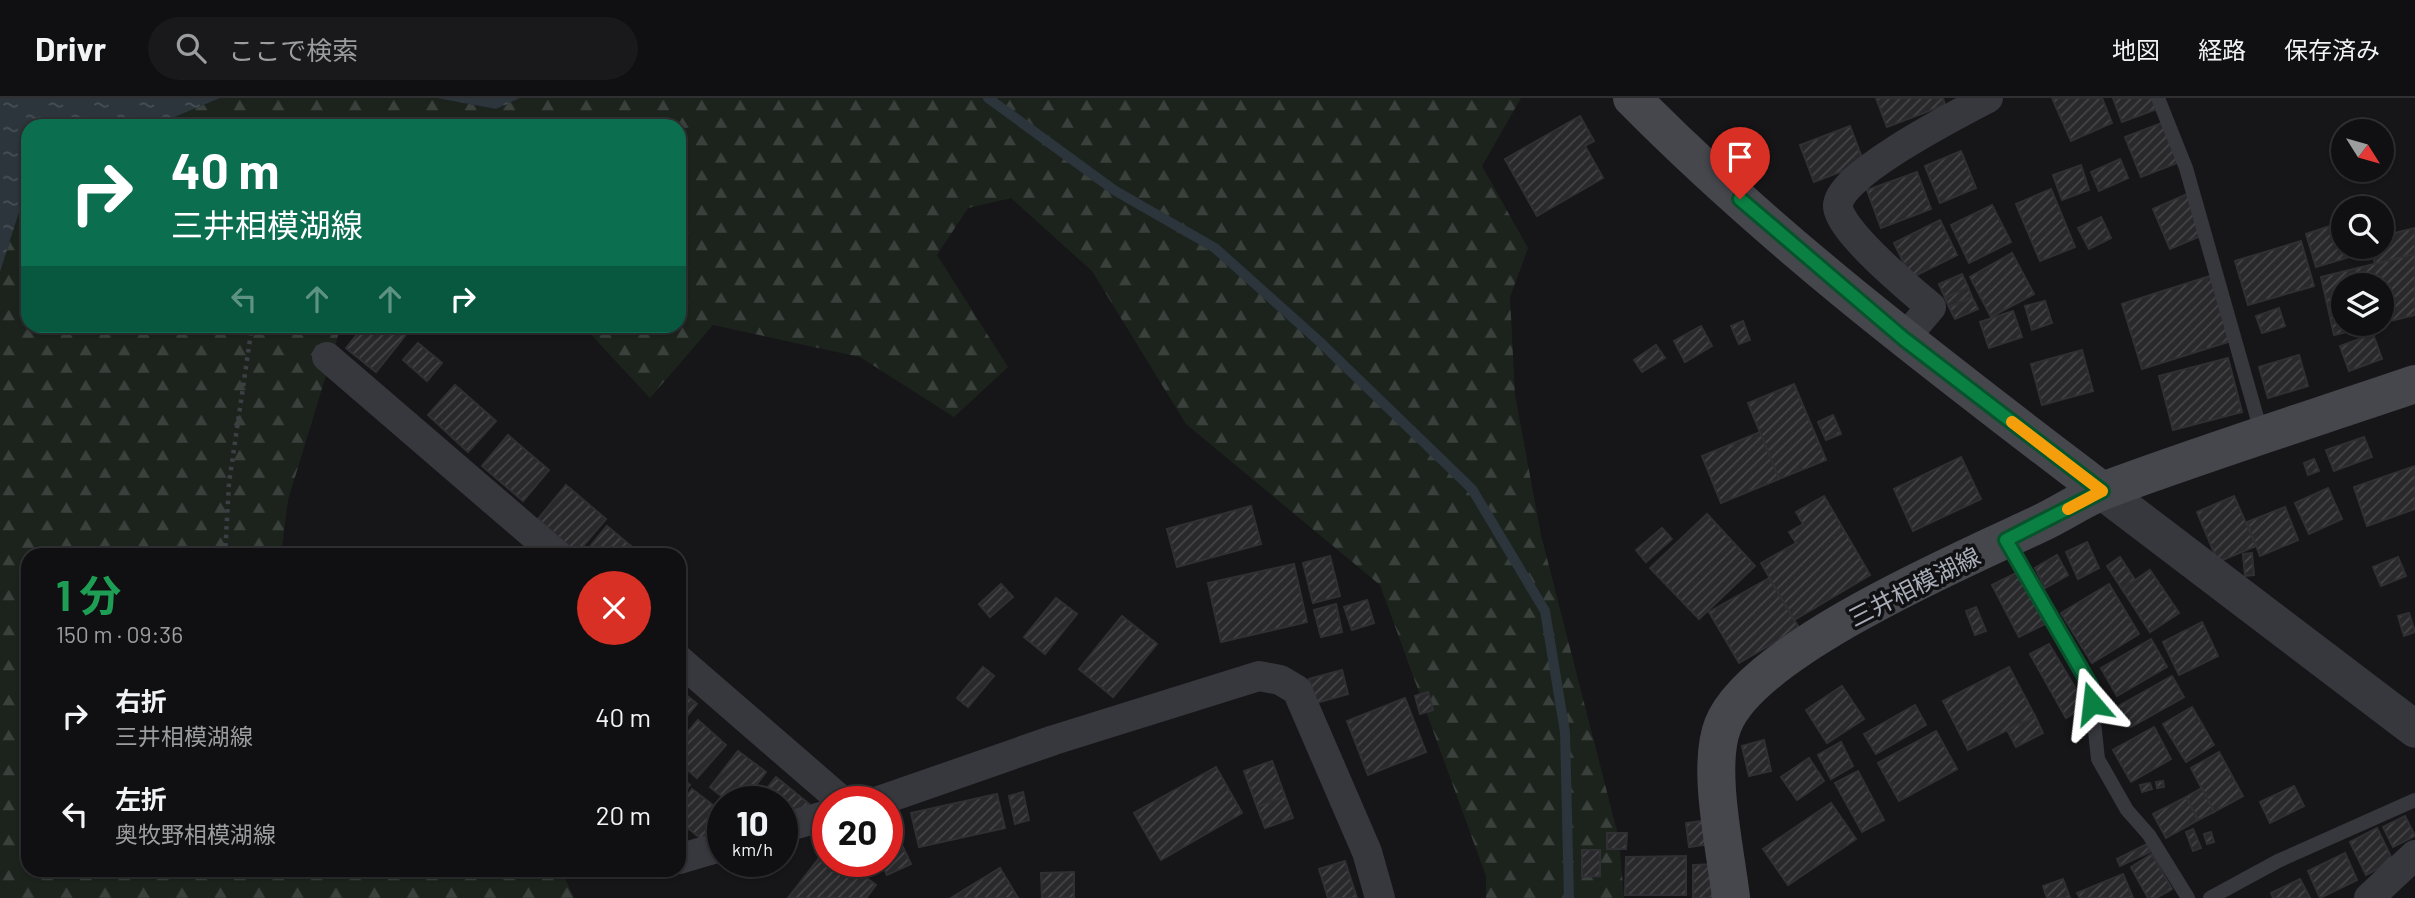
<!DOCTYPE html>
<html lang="ja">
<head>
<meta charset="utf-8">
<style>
	body { margin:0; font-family:Barlow,"Noto Sans JP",sans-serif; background:#19191b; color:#f1f3f6; height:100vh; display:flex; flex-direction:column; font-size:26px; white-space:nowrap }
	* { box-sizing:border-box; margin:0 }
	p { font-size:23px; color:#9c9d9f }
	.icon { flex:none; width:38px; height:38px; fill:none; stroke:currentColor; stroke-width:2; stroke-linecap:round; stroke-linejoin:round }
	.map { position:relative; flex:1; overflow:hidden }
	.details { position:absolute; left:21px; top:450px; width:665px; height:329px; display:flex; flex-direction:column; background:#101012; border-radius:21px; box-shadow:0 2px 5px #0004,0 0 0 2px #303032 }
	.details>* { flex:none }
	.top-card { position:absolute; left:21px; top:21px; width:665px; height:214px; border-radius:21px; box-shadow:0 2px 5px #0004,0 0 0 2px #303032; background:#0b6e4f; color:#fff; overflow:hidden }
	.needle { width:46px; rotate:127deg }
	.buttons { position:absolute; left:2331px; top:21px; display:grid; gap:14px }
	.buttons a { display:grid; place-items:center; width:63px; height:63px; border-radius:50%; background:#101012; box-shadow:0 2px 5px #0004,0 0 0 2px #303032; font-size:35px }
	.speed { position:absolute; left:707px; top:688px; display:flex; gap:14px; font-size:35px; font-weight:700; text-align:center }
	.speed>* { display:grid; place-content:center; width:91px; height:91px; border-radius:50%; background:#101012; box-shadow:0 2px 5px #0004,0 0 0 2px #303032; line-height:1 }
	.speed small { font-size:18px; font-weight:400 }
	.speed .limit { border:10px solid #d22; background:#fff; color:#111 }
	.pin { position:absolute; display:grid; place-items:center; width:60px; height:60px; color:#fff; margin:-72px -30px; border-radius:50% 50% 50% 0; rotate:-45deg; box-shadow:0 0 7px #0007 }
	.pin .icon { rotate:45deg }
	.me { position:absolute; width:77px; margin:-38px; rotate:343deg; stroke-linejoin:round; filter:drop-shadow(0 0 5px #0008) }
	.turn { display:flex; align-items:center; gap:24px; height:147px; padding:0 35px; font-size:32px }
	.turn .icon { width:91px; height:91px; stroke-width:2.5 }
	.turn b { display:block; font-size:49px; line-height:60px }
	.lanes { display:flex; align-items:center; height:66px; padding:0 35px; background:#0003; justify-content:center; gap:35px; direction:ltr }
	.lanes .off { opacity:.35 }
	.round { display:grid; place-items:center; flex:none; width:74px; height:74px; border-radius:37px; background:#19191b }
	.overview { display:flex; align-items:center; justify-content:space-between; height:119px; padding:0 35px }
	h1 { font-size:42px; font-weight:700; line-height:52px; color:#1e9e55 }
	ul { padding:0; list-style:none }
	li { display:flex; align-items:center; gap:21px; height:98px; padding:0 35px }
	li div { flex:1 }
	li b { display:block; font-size:26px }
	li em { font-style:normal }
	header { display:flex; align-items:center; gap:42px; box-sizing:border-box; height:98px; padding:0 35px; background:#101012; border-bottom:2px solid #303032 }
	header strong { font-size:33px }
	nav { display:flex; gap:38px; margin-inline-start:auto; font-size:24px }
	.search { width:490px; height:63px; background:#19191b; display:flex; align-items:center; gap:18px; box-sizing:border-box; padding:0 24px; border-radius:38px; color:#9c9d9f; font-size:26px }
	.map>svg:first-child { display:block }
	.forest { fill:url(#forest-firs) }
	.water { fill:url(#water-ripples) }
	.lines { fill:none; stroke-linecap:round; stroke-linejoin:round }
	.stream { stroke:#2c353c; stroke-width:10 }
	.building { fill:url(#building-hatch); stroke:#303034; stroke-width:2 }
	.path { stroke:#3d3f44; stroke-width:4.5; stroke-dasharray:3.5 5; stroke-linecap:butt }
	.service { stroke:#37383d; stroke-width:14 }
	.minor { stroke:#37383d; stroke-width:30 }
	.tertiary { stroke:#37383d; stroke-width:37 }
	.secondary { stroke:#45474d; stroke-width:38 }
	.route-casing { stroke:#07532c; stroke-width:18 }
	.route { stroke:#0b8043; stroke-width:12 }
	.slow { stroke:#f59e0b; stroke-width:12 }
	.labels { text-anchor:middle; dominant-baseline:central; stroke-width:7; stroke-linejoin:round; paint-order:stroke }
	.street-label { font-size:24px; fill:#a8adb8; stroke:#111113 }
</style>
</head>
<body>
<header>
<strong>Drivr</strong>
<div class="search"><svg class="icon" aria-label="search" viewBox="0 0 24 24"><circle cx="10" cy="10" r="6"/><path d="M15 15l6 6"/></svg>ここで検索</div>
<nav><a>地図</a><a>経路</a><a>保存済み</a></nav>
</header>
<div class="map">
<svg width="2415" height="800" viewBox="0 0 2415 800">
	<defs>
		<pattern id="forest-firs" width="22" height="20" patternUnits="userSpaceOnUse" patternTransform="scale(1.75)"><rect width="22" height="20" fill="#1c231d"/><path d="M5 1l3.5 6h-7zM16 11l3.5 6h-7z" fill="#3a403c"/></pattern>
		<pattern id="water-ripples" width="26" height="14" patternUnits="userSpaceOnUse" patternTransform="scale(1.75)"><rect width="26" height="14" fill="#2c353c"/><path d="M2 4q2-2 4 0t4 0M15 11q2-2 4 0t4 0" fill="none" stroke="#485056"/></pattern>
		<pattern id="building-hatch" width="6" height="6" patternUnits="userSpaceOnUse" patternTransform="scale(1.75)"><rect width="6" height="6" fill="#29292c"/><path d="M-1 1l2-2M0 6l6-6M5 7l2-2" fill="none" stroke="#454548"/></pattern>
	</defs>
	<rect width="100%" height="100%" fill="#161618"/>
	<g class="forest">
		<polygon points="220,0 437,0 496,11 520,0 1521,0 1482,68 1528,150 1510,199 1515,297 1541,437 1619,741 1624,800 1486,800 1486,778 1380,487 1186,326 1092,173 1011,100 968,110 937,157 1008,269 954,319 860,259 713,227 650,300 583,228 679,228 679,28 153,28"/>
		<polygon points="28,86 28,228 341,228 288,402 281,457 28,457 28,772 561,772 574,800 0,800 0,174"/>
	</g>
	<g class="water">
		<polygon points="0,0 220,0 153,28 28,28 28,86 0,174"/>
		<polygon points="437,0 520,0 496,11"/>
	</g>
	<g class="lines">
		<polyline class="stream" points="988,0 1114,92 1215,150 1320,244 1472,391 1545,513 1565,634 1569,800"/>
	</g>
	<g class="building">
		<polygon points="1876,0 1943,0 1945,7 1887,29"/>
		<polygon points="2052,0 2102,0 2112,25 2071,43"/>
		<polygon points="2113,0 2156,0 2160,10 2122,24"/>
		<polygon points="1580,18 1594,43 1585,48 1603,80 1537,118 1505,61"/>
		<polygon points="2164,24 2180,64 2141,79 2125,39"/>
		<polygon points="1850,28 1864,65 1814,84 1800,47"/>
		<polygon points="1961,53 1976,90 1940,105 1925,68"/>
		<polygon points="2120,61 2128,80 2099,93 2091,74"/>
		<polygon points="2081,67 2089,92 2062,102 2053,77"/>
		<polygon points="1917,74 1931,111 1881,130 1867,92"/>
		<polygon points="2051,91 2075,149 2040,163 2016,106"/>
		<polygon points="2187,96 2203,137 2170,151 2153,111"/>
		<polygon points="1992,107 2011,144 1969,165 1951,127"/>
		<polygon points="2101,119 2111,140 2089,151 2078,130"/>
		<polygon points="1940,122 1957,157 1911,180 1894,145"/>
		<polygon points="2343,124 2343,149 2365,149 2366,154 2316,169 2306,136"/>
		<polygon points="2415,130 2415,156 2375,166 2371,149 2382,149 2382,138"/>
		<polygon points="2301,143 2314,188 2248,207 2235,163"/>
		<polygon points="2012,155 2034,196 1991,219 1970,179"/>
		<polygon points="2415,156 2415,217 2382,225 2382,187 2343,187 2343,226 2379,226 2334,237 2321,179"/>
		<polygon points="1962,176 1968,189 1945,200 1939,186"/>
		<polygon points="2210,178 2231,243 2142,271 2122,206"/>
		<polygon points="1968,189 1972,199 1949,209 1945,200"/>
		<polygon points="1972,199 1978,211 1955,221 1949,209"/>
		<polygon points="2045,203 2052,225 2032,232 2025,208"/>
		<polygon points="2279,210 2285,228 2262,235 2256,218"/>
		<polygon points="2013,213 2022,239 1989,250 1980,224"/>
		<polygon points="1743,223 1750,242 1739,246 1731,228"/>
		<polygon points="364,228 399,228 408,234 376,274 346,250"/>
		<polygon points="1701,228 1712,248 1685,264 1674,243"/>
		<polygon points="2373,236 2382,261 2349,273 2340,248"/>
		<polygon points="418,245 442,265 427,283 403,262"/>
		<polygon points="1656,247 1665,260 1642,274 1634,262"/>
		<polygon points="2082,252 2093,293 2042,307 2031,266"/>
		<polygon points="2299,257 2308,288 2268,300 2259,269"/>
		<polygon points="2228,260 2242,314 2173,332 2159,278"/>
		<polygon points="1794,286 1826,362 1779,381 1748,305"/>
		<polygon points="455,287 496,323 468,354 428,317"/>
		<polygon points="1833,317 1841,336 1826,342 1818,324"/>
		<polygon points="1760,334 1779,381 1721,405 1702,358"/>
		<polygon points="508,337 549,372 523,403 482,368"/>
		<polygon points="2364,339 2372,359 2334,373 2326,352"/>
		<polygon points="1961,359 1981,401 1913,433 1894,391"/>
		<polygon points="2314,361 2319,373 2308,377 2304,365"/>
		<polygon points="2415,368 2415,411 2367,428 2354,389"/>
		<polygon points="566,387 606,421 577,455 538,421"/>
		<polygon points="2328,390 2342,421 2309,436 2295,405"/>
		<polygon points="1824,398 1870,477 1794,522 1761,465 1796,445 1789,434 1803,426 1796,414"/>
		<polygon points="2234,398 2256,448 2218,464 2197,414"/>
		<polygon points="1251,408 1261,446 1177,469 1167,431"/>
		<polygon points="2285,409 2298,442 2260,458 2247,424"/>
		<polygon points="1707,416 1755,468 1699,521 1650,470"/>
		<polygon points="607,428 631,448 623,457 583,457"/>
		<polygon points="1662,430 1672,441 1646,464 1636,452"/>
		<polygon points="2087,444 2099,470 2078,481 2066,454"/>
		<polygon points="631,448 641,457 623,457"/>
		<polygon points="2252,455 2254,477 2245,478 2243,456"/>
		<polygon points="2057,457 2068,477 2045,490 2035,470"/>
		<polygon points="1330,458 1340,498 1313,505 1303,465"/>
		<polygon points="2120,459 2135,482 2122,491 2107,468"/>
		<polygon points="2398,459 2406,478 2381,488 2373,469"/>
		<polygon points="1294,466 1307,524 1221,544 1208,485"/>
		<polygon points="2026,470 2053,522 2019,539 1992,487"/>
		<polygon points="2150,472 2179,515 2150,534 2122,491"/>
		<polygon points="1769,480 1799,530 1739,565 1709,514"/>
		<polygon points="1001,486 1013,499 990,519 979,506"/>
		<polygon points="2109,486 2139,536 2092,565 2061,515"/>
		<polygon points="1056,500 1077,516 1045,556 1024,539"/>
		<polygon points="1367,502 1374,525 1352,532 1344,509"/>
		<polygon points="1336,506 1342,534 1321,539 1314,512"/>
		<polygon points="1976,509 1986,533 1975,537 1966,513"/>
		<polygon points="2409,515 2415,534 2404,538 2398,518"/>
		<polygon points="1122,518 1157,546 1113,599 1079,571"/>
		<polygon points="2202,524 2218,558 2179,577 2163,544"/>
		<polygon points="2151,541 2167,569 2117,598 2101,570"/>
		<polygon points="2049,546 2086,608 2066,620 2030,556"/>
		<polygon points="983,569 994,578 968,609 957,600"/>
		<polygon points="2009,569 2035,618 1968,652 1943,603"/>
		<polygon points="1342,572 1348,596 1316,605 1309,581"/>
		<polygon points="2172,578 2184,599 2131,629 2119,608"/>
		<polygon points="1842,588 1864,621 1827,645 1806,612"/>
		<polygon points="679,591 697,606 679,628"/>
		<polygon points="1428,594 1433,612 1420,616 1415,598"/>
		<polygon points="1405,600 1426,654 1368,677 1347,623"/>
		<polygon points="1915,607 1926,627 1876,656 1864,636"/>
		<polygon points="2192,609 2214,647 2186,664 2163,626"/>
		<polygon points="2035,618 2043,635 2016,649 2007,632"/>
		<polygon points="698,622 726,647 697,680 679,664 679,644"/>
		<polygon points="2154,629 2171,661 2131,684 2113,652"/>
		<polygon points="1936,633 1957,671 1899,703 1878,665"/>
		<polygon points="1764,642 1771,673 1749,678 1742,648"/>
		<polygon points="1841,644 1853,668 1831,681 1818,657"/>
		<polygon points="738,653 766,674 743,704 729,704 710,689"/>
		<polygon points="2219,654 2243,698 2214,714 2191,670"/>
		<polygon points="1809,660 1824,683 1797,702 1781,679"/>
		<polygon points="1272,663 1285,698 1257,709 1244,673"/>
		<polygon points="1216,669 1242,715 1161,762 1134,715"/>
		<polygon points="1858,673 1884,722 1862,734 1835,685"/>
		<polygon points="679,678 690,687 679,702"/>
		<polygon points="776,679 809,706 799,718 782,725 782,704 756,704"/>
		<polygon points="2163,683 2164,689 2157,690 2156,684"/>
		<polygon points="2150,685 2152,691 2142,694 2140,687"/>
		<polygon points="2294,688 2304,708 2270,725 2260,704"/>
		<polygon points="2202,690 2214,714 2198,722 2186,699"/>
		<polygon points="692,691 723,715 723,729 709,747 679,723 679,708"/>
		<polygon points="1023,694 1029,722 1015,726 1009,698"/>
		<polygon points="997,696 1005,730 919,749 911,715"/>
		<polygon points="1285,698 1293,720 1265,730 1257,709"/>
		<polygon points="2186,699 2198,722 2166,740 2153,716"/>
		<polygon points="1831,705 1856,741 1788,787 1763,751"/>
		<polygon points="2405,718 2415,738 2393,749 2383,729"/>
		<polygon points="1709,722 1711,746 1689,749 1686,725"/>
		<polygon points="892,726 911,766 887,777 880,763 887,763 887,728"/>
		<polygon points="2377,730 2393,763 2366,777 2350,744"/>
		<polygon points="2193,731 2201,750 2193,753 2186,734"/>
		<polygon points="2211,734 2214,744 2207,746 2204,736"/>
		<polygon points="1607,735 1627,735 1626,751 1607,751"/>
		<polygon points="2147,746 2150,754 2120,768 2117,761"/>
		<polygon points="827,750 828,763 844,763 876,787 866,800 788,800"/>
		<polygon points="1582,752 1600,752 1600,778 1582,779"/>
		<polygon points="2345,755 2357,782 2320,800 2308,773"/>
		<polygon points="2152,756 2172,791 2156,800 2148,800 2131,769"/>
		<polygon points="1686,758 1686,797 1625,797 1626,759"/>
		<polygon points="1345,763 1357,800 1328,800 1319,771"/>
		<polygon points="1717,766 1718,800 1693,800 1693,767"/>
		<polygon points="1000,770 1018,800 951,800"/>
		<polygon points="1074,774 1074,800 1042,800 1041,775"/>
		<polygon points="2123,776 2133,800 2080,800 2077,795"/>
		<polygon points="2063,781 2070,800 2047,800 2043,788"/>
		<polygon points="2300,781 2310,800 2273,800 2271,795"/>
	</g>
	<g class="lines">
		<polyline class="path" points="225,457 229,385 252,228"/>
		<g class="service">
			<polyline points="2158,0 2186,70 2262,337"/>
			<polyline points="2006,442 2090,587 2098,661 2127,712 2149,737 2188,800"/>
			<polyline points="2210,800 2278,763 2415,702"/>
		</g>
		<g class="minor">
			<path d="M1904 241 1931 209C1912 193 1838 132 1838 108 1837 77 1960 15 1988 0"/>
			<polyline points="327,259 557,457"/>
			<polyline points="679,562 843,704"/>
			<polyline points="876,704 1054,642 1259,578 1280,582 1297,592 1367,754 1380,800"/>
			<polyline points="782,730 828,717"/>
			<polyline points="679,761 723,748"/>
			<polyline points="2369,800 2415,757"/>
		</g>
		<polyline class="tertiary" points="2102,393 2415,631"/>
		<g class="secondary">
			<path d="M1632 0C1776 146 1940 269 2102 393"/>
			<path d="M1731 800C1726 754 1706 669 1723 627 1752 552 1964 461 2039 426 2061 416 2082 401 2105 392 2207 354 2312 321 2415 286"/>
		</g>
	</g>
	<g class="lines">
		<g class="route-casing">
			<polyline id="route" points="1740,101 1904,241 2102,393 2006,442 2090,587 2092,605"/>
		</g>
		<use href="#route" class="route"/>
		<polyline class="slow" points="2012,324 2102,393 2068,411"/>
	</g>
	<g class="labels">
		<g class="street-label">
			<text transform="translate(1914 488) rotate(-27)">三井相模湖線</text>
		</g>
	</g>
</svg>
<div class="buttons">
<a><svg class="needle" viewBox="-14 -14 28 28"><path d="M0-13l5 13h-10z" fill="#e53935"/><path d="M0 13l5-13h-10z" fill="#9c9d9f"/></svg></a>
<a><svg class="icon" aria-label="search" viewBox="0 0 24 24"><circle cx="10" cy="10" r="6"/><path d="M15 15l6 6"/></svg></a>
<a><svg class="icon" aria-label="layers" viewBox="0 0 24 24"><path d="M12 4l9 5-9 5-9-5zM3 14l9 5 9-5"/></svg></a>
</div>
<div class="speed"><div>10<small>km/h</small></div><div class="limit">20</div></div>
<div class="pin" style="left:1740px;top:101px;background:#d93025"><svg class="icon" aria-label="arrive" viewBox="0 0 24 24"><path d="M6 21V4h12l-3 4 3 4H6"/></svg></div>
<svg class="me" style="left:2092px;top:605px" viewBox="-20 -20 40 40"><path d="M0-17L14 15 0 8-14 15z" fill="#0b8043" stroke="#fff" stroke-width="4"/></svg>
<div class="top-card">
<div class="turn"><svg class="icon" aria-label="right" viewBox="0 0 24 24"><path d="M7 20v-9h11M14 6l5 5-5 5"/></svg><div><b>40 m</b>三井相模湖線</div></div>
<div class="lanes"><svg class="icon off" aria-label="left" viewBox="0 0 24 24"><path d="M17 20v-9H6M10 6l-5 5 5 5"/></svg><svg class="icon off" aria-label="ahead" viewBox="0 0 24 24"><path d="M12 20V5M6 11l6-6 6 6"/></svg><svg class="icon off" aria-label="ahead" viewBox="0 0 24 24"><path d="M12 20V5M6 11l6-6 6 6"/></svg><svg class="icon" aria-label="right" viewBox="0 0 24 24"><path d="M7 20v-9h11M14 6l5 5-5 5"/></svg></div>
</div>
<section class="details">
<div class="overview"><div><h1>1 分</h1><p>150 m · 09:36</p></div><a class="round" style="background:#d93025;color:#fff"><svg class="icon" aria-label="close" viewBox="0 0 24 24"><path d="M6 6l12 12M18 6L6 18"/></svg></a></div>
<ul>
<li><svg class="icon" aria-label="right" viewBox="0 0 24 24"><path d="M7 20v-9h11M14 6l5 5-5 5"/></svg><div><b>右折</b><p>三井相模湖線</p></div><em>40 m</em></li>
<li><svg class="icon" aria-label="left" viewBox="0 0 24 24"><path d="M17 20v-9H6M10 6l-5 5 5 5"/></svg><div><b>左折</b><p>奥牧野相模湖線</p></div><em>20 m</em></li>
</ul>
</section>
</div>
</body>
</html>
